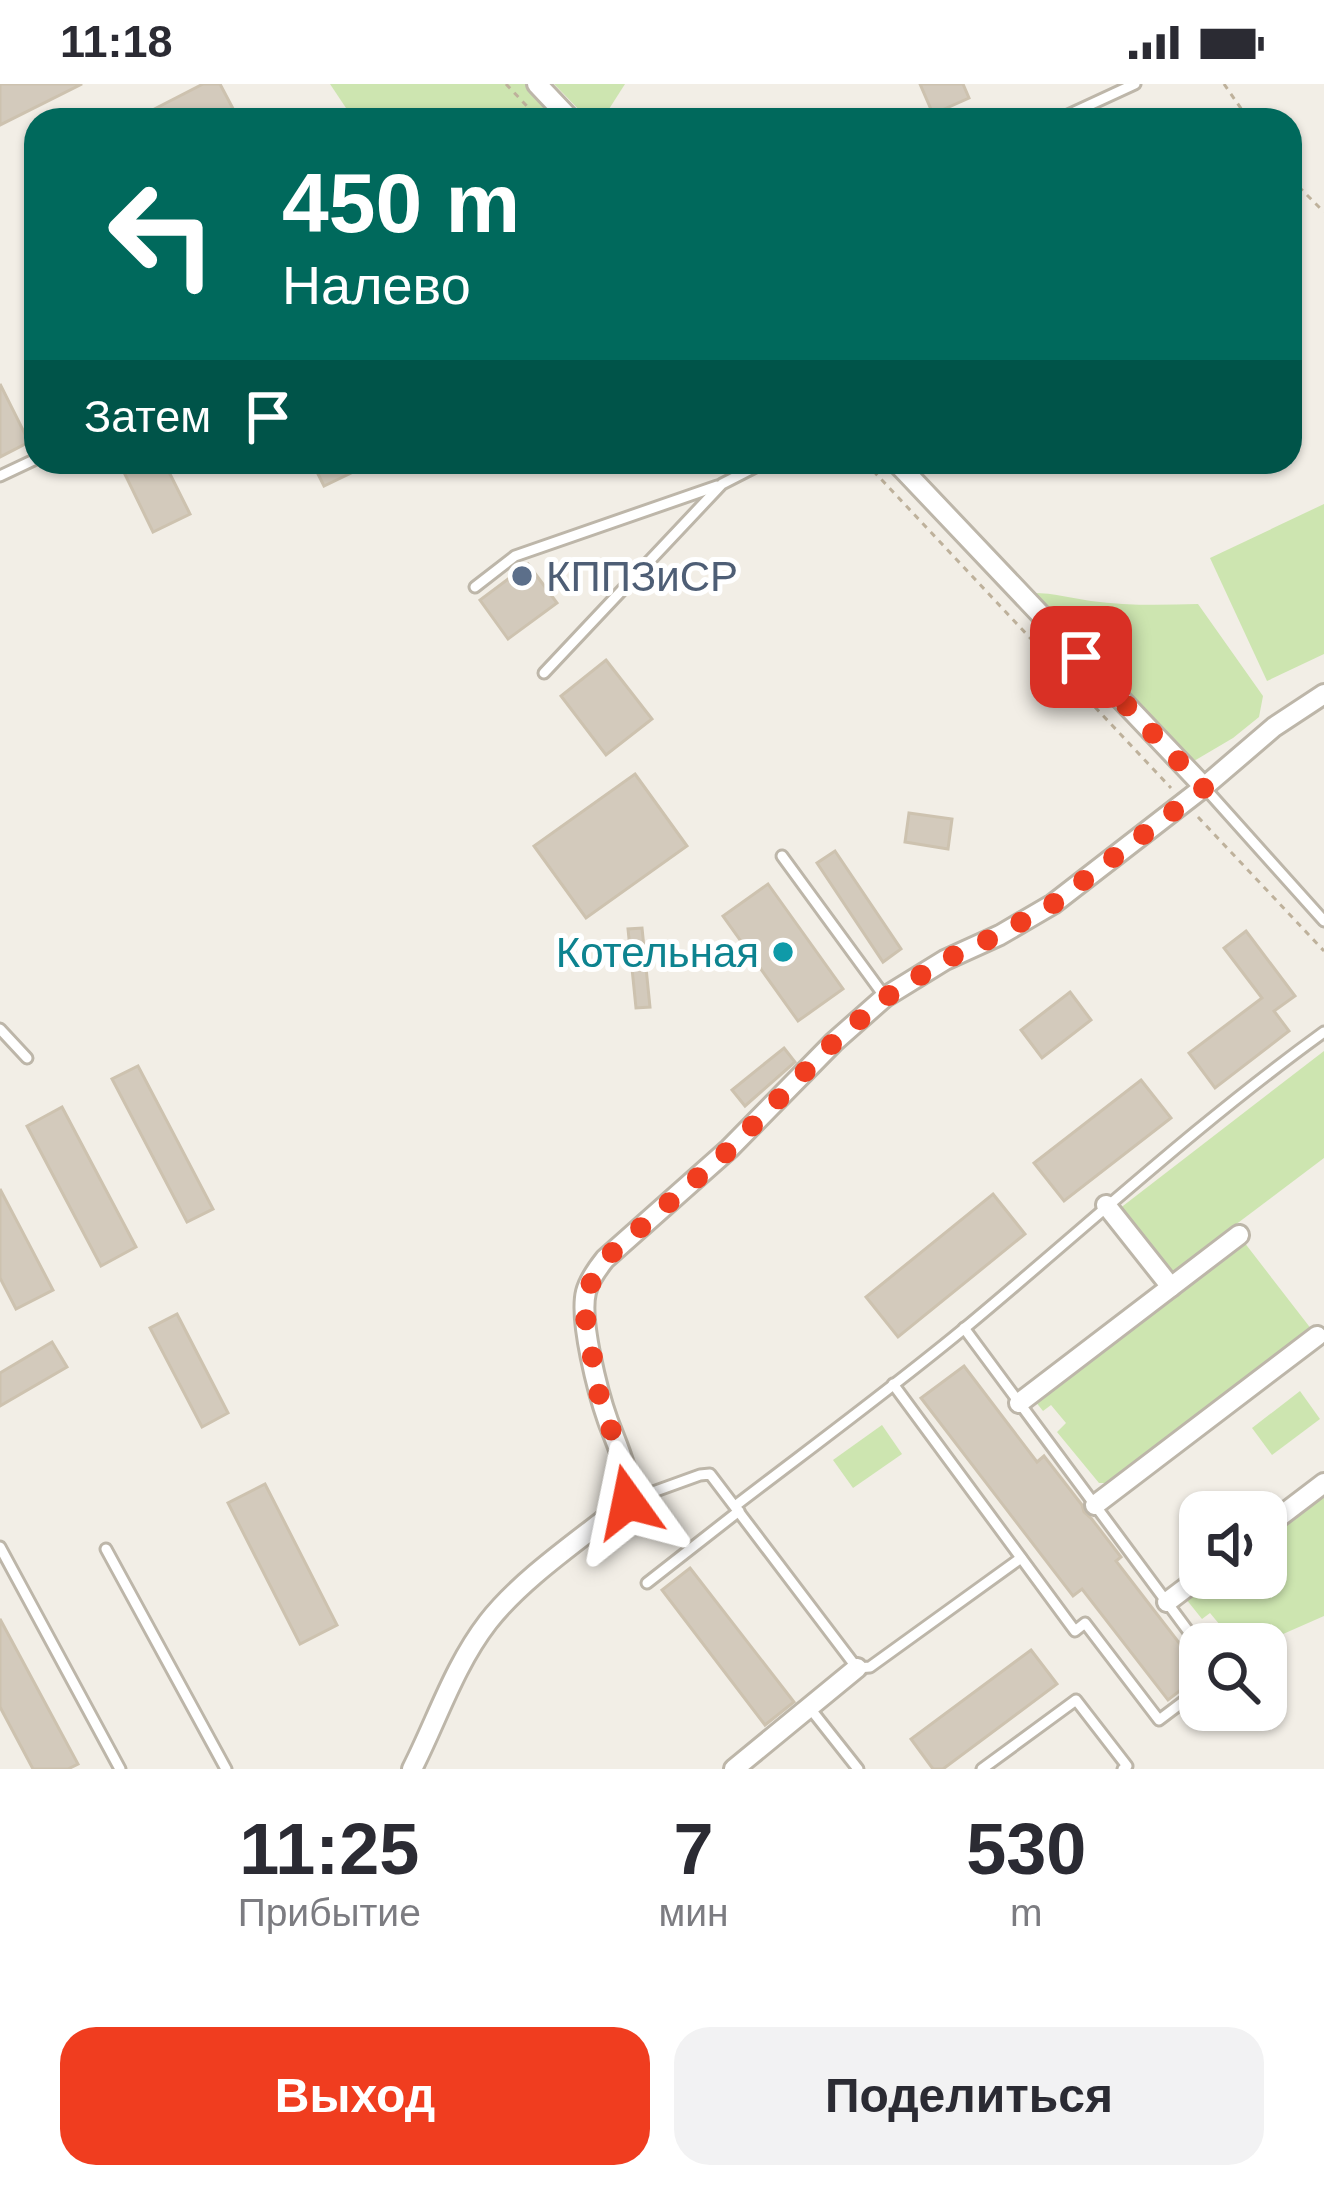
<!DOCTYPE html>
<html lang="ru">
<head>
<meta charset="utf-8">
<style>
	body { margin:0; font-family:Helvetica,sans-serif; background:#f2f2f3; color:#2b2b33; height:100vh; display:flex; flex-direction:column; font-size:45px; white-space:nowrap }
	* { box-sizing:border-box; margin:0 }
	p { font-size:39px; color:#7c7c81 }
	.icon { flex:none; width:66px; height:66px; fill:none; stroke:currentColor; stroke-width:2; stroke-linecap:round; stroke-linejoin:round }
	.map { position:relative; height:1685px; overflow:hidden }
	.sheet { display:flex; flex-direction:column; background:#fff; flex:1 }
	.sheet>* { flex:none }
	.hud { position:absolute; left:24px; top:24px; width:1278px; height:366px; border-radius:36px; box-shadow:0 3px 9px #0004; background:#00695c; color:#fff; overflow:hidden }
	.controls { position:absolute; left:1179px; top:1407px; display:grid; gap:24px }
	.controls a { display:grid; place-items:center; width:108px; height:108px; border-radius:24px; background:#fff; box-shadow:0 3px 9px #0004; font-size:60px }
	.pin { position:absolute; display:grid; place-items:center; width:102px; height:102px; color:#fff; margin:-51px; border-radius:24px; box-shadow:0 6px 18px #0006 }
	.me { position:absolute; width:132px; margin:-66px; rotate:348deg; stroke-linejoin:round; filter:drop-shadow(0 0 9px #0008) }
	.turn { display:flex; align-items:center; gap:42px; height:252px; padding:0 60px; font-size:54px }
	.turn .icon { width:156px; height:156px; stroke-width:2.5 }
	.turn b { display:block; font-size:84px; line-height:102px }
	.then { display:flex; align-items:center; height:114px; padding:0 60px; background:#0003; gap:24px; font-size:45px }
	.eta { display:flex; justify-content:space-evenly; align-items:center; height:204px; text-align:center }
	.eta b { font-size:72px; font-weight:600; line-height:84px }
	.action { display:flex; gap:24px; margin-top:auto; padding:24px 60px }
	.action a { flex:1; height:138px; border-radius:36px; background:#f03d1f; color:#fff; font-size:48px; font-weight:600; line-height:138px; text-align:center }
	.action a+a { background:#f2f2f3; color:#2b2b33 }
	.status { display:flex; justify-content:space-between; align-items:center; height:84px; padding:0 60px; background:#fff; direction:ltr }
	.status svg { height:33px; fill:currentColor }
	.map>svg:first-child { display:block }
	.green { fill:#cde5b0 }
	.building { fill:#d3cabc; stroke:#cdc2af; stroke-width:3 }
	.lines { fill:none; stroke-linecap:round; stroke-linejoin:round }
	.lane-casing { stroke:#bdb6a9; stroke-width:15 }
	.street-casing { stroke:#bdb6a9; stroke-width:24 }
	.path { stroke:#beb19b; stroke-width:3; stroke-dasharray:6 6; stroke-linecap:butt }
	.lane { stroke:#fff; stroke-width:9 }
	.street { stroke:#fff; stroke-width:18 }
	.route { stroke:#f03d1f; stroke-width:21; stroke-dasharray:0 37.8 }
	.service-dot { fill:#5c6f8a; stroke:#fff; stroke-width:4.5 }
	.culture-dot { fill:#0f9aa8; stroke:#fff; stroke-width:4.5 }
	.labels { text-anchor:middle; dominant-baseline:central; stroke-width:10; stroke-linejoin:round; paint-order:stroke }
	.service-label { font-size:42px; fill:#4e5e75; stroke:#fff; text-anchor:start }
	.culture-label { font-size:42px; fill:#0d838f; stroke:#fff; text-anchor:end }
</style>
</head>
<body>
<div class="status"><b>11:18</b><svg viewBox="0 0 49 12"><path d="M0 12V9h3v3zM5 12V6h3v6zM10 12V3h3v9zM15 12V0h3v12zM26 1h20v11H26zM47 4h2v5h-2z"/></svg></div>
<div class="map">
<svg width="1324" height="1685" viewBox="0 0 1324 1685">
	<rect width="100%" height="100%" fill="#f2eee6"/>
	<g class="green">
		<polygon points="330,0 526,0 560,36 354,36"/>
		<polygon points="554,0 625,0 602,36 589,36"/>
		<polygon points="1324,420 1324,570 1267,597 1210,474"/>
		<path d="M1033 509C1054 509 1071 514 1091 517 1127 522 1162 521 1198 520L1263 612 1259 633 1233 654 1194 677Z"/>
		<polygon points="1324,967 1324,1074 1170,1190 1119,1125"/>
		<polygon points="1244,1158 1312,1246 1109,1399 1099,1399 1057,1348 1066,1339 1051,1321 1043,1327 1035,1317"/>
		<polygon points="1300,1307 1320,1335 1272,1371 1252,1344"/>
		<polygon points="882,1341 902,1370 853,1404 833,1376"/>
		<polygon points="1324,1412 1324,1532 1260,1560 1220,1560 1217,1556 1225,1547 1210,1529 1202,1535 1186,1515 1214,1494 1266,1494 1266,1455"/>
	</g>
	<g class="building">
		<polygon points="0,0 82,0 0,41"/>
		<polygon points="203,0 220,0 239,36 133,36"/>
		<polygon points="920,0 963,0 969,14 933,30"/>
		<polygon points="0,300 29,358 0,373"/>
		<polygon points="119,378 164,378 190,430 153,448"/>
		<polygon points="312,378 374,378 324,402"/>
		<polygon points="528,480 557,519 508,555 480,516"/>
		<polygon points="606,576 652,635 606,671 561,612"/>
		<polygon points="635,690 687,762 586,834 534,762"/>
		<polygon points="909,729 952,735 948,765 905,758"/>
		<polygon points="835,767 901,865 883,878 817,779"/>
		<polygon points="768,800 843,905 798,937 723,832"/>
		<polygon points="642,844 650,923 636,924 628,845"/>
		<polygon points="1246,847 1295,912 1274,927 1289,947 1215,1004 1189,969 1262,914 1224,864"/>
		<polygon points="1070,908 1091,936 1042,974 1021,946"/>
		<polygon points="784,964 795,978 745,1022 732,1006"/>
		<polygon points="138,982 213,1125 187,1138 112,995"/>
		<polygon points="1141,996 1171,1034 1064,1117 1034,1079"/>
		<polygon points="62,1023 136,1163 101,1182 27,1042"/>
		<polygon points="0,1105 53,1206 16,1225 0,1194"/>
		<polygon points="993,1110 1025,1150 898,1253 866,1213"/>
		<polygon points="177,1230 228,1329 202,1343 150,1244"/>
		<polygon points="52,1258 67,1283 0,1322 0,1289"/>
		<polygon points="964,1282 1037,1378 1044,1372 1082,1421 1084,1428 1091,1434 1121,1473 1116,1477 1200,1586 1200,1591 1168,1616 1082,1505 1073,1512 921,1314"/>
		<polygon points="265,1400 337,1541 300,1560 228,1419"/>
		<polygon points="690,1484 794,1618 765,1641 662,1506"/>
		<polygon points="0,1535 78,1680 68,1685 33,1685 0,1623"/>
		<polygon points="1031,1566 1057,1600 943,1685 933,1685 911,1655"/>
	</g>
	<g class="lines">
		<g class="lane-casing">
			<g id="lane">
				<polyline points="1057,36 1135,0"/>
				<polyline points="0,392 36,375"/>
				<polyline points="475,503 515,472 717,402"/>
				<polyline points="544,589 722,400 765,378"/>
				<polyline points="1204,703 1324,837"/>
				<polyline points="782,772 885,913"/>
				<polyline points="0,945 27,974"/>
				<polyline points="964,1244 1200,1563"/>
				<polyline points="893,1300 1075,1547 1085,1539 1159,1636 1200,1605"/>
				<polyline points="628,1417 700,1391 710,1390 857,1584 870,1583 1021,1474"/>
				<path d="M735 1422C812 1363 891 1305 966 1243 1085 1144 1198 1039 1324 948"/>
				<polyline points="0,1463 120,1685"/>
				<polyline points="106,1465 226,1685"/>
				<polyline points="647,1499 739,1427"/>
				<polyline points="809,1623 858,1685"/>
				<polyline points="982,1685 1076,1616 1127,1682 1123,1685"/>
			</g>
		</g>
		<g class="street-casing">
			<g id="street">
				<polyline points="537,0 571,36"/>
				<polyline points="896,378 1204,703"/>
				<polyline points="1106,1121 1171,1203"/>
				<polyline points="1019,1319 1239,1151"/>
				<polyline points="1095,1421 1317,1252"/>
				<polyline points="1266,1443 1324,1399"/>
				<polyline points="1167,1518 1200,1493"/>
				<path d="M412 1685C437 1636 454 1582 488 1538 523 1493 584 1453 628 1417 631 1389 618 1364 608 1337 598 1309 579 1236 586 1208 589 1196 597 1185 605 1175L729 1065 834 958 885 913 945 876 1000 851 1053 820 1204 703 1274 643 1324 610"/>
				<polyline points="734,1685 857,1584"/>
			</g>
		</g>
		<g class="path">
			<polyline points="506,0 540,36"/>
			<polyline points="1224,0 1249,36"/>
			<polyline points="1290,94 1324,128"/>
			<polyline points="865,378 1171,704"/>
			<polyline points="1198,733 1324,867"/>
		</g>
		<use href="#lane" class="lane"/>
		<use href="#street" class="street"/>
	</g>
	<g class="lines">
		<polyline class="route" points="628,1418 630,1397 600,1316 585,1231 586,1208 605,1175 729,1066 834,958 885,914 945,876 1000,850 1053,820 1204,704 1081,573"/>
	</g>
	<circle class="service-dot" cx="522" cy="492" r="12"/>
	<circle class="culture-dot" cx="783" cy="868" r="12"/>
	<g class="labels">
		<g class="service-label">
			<text x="546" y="492">КППЗиСР</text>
		</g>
		<g class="culture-label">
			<text x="759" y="868">Котельная</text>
		</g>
	</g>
</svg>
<div class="controls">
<a><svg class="icon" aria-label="sound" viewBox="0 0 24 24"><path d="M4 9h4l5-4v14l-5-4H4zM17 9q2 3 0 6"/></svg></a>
<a><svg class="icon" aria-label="search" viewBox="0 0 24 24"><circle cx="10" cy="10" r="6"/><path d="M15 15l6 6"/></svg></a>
</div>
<div class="pin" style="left:1081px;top:573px;background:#d93025"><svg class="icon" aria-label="arrive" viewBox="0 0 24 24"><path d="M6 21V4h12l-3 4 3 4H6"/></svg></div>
<svg class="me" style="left:628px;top:1418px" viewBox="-20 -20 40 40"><path d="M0-17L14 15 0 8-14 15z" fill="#f03d1f" stroke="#fff" stroke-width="4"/></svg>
<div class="hud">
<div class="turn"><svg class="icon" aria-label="left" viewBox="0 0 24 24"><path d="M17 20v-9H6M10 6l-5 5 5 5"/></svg><div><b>450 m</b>Налево</div></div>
<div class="then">Затем<svg class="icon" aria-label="arrive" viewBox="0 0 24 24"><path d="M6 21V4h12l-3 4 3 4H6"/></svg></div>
</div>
</div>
<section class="sheet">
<div class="eta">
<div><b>11:25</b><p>Прибытие</p></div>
<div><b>7</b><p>мин</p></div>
<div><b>530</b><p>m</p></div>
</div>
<div class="action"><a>Выход</a><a>Поделиться</a></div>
</section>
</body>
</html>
